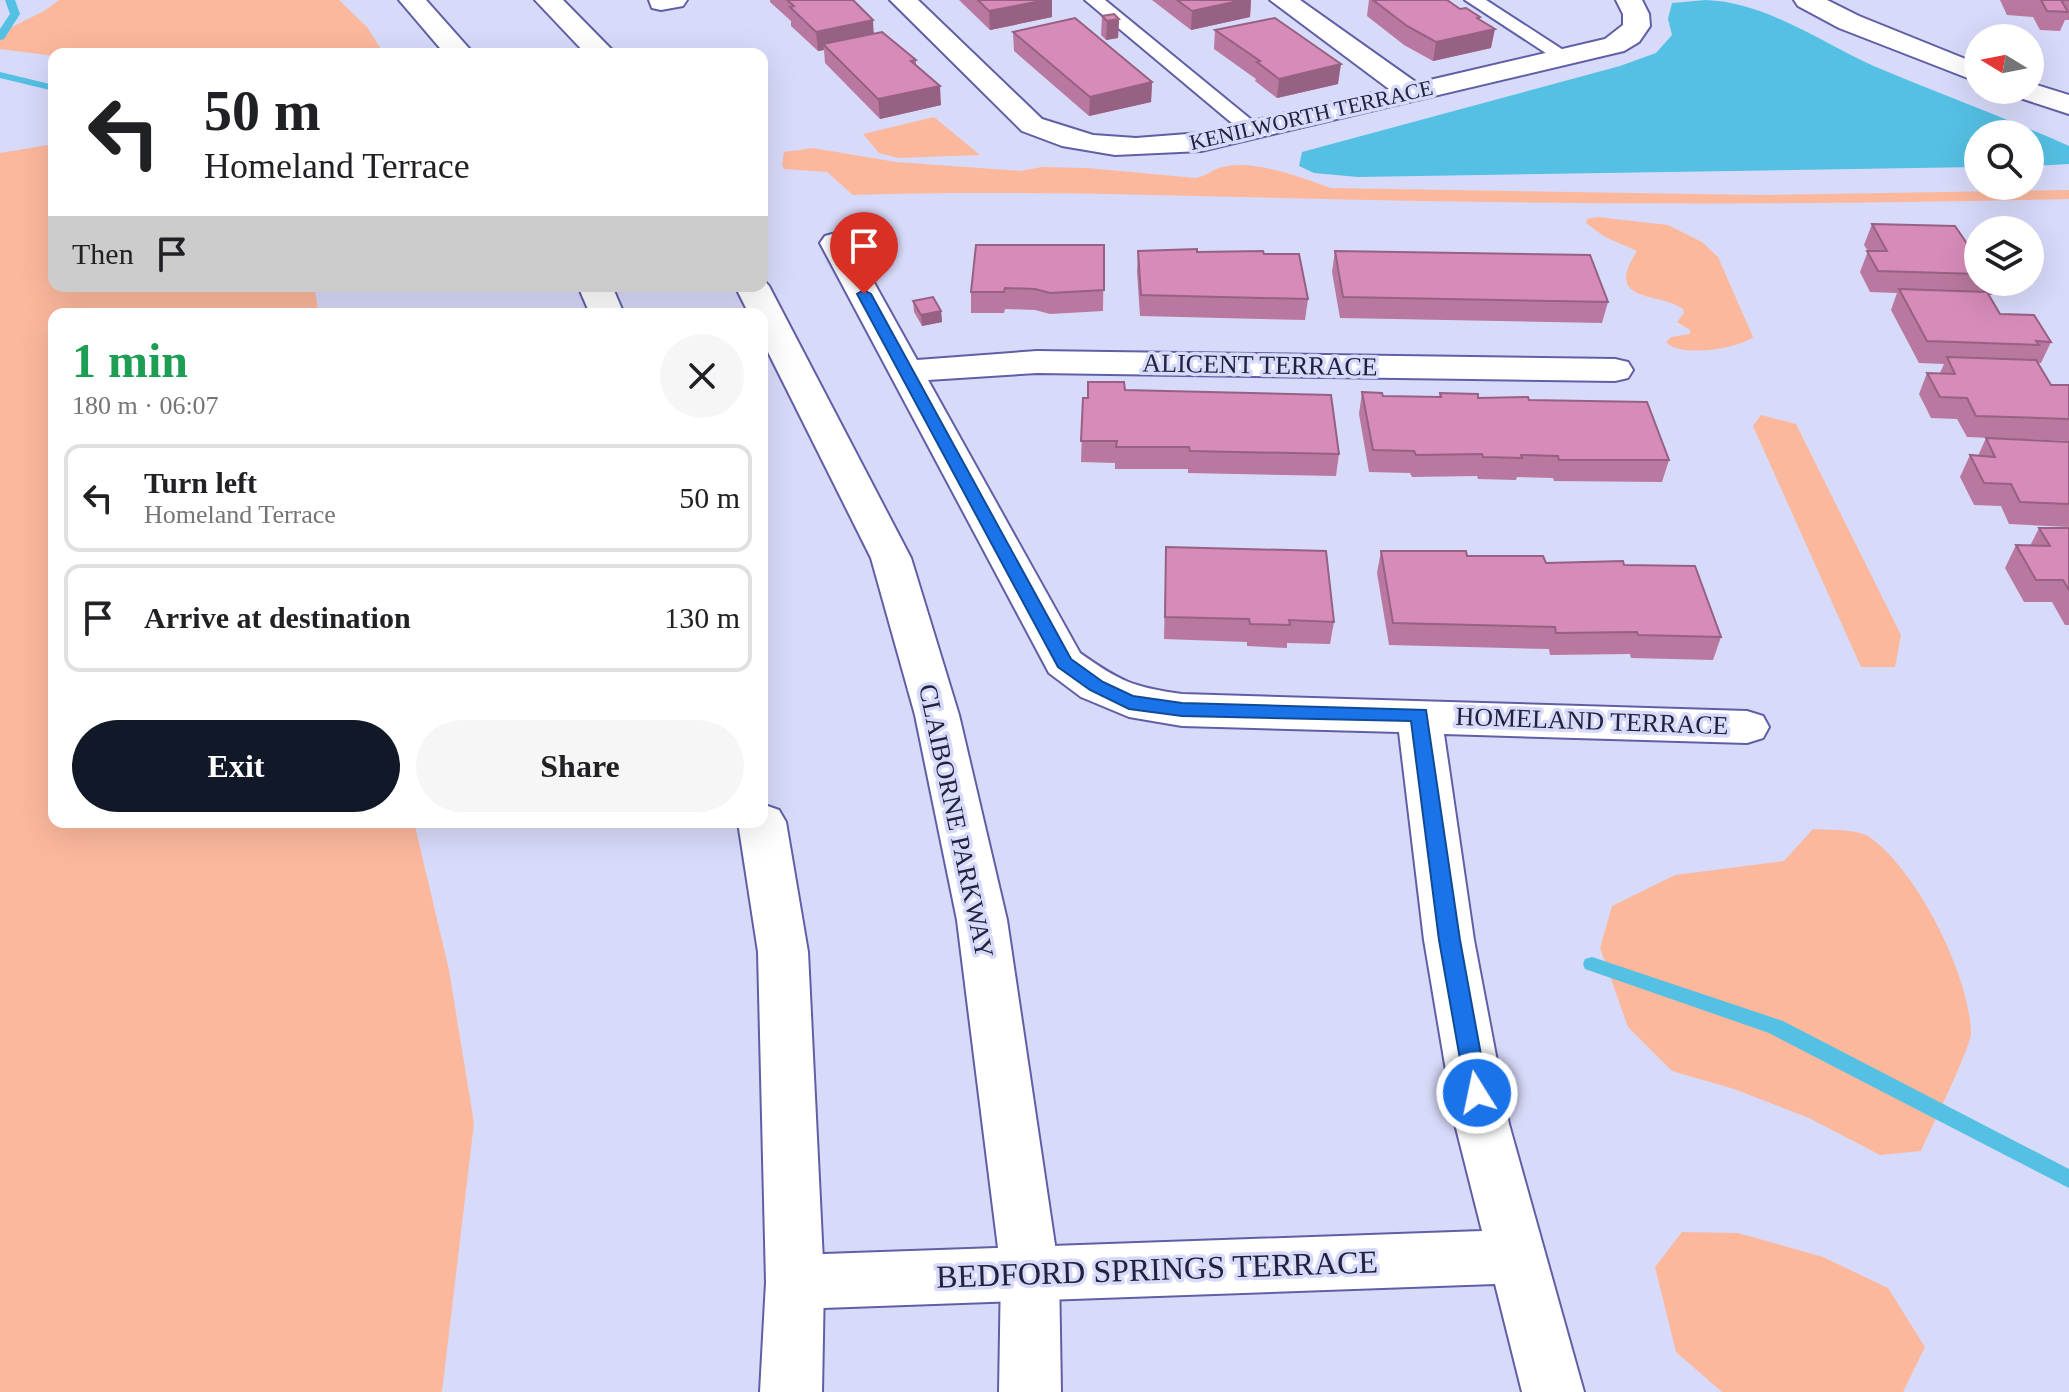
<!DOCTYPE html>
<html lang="en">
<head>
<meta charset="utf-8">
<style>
	body { margin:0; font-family:"Times New Roman",serif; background:#f6f6f6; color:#202124; height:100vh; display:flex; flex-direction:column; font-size:30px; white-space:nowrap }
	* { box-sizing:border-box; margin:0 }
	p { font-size:26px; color:#757577 }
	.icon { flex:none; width:44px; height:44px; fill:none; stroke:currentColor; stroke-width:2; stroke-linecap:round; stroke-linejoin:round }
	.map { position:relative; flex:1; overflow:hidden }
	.drawer { position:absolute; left:48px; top:308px; width:720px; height:520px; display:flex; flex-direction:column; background:#fff; border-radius:16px; box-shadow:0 8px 32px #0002 }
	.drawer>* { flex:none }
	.banner { position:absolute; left:48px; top:48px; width:720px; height:244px; border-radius:16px; box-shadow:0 8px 32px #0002; background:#fff; color:#202124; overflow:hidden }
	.needle { width:52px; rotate:280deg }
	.fabs { position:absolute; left:1964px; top:24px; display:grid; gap:16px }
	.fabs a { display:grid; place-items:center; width:80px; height:80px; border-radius:50%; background:#fff; box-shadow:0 8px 32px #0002; font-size:40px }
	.pin { position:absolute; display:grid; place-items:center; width:68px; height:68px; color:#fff; margin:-82px -34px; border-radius:50% 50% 50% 0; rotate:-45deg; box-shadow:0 0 8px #0007 }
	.pin .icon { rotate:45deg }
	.me { position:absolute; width:88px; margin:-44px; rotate:350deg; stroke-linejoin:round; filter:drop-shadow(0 0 6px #0008) }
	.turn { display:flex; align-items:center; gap:28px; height:168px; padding:0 24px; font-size:36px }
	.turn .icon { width:104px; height:104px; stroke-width:2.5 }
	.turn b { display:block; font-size:56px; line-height:68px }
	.then { display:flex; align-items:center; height:76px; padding:0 24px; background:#0003; gap:16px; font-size:30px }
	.round { display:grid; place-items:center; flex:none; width:84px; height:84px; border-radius:42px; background:#f6f6f6 }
	.overview { display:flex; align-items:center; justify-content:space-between; height:136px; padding:0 24px }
	h1 { font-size:48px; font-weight:700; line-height:60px; color:#1e9e55 }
	.primary-button { display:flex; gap:16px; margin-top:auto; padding:16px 24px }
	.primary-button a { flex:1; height:92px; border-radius:48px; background:#111827; color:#fff; font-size:32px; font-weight:700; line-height:92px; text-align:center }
	.primary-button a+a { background:#f6f6f6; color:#202124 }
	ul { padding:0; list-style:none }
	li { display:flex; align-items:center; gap:24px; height:108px; margin:0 16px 12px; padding:0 8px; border:4px solid #e0e0e0; border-radius:16px }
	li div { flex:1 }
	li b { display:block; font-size:30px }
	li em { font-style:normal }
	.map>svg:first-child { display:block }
	.green { fill:#fcb89d }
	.water { fill:#54c0e4 }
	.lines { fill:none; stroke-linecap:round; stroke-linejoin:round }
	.stream { fill:#54c0e4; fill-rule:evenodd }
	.lane-casing { stroke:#605fa5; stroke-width:4 }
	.street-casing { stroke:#605fa5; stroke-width:4 }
	.secondary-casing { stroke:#605fa5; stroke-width:4 }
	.lane { fill:#fff; fill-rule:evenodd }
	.street { fill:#fff; fill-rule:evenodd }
	.secondary { fill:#fff; fill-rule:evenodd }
	.wall { fill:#b9789f }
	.shaded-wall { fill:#966182 }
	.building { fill:#d78bb9; stroke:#966182; stroke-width:2 }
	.route { fill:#1a73e8; stroke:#114b97; stroke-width:2 }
	.labels { text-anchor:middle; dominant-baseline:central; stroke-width:7; stroke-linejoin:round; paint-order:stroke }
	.far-street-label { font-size:22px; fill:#22213f; stroke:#d8dafa }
	.street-label { font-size:26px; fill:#22213f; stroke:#d8dafa }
	.near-street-label { font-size:32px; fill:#22213f; stroke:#d8dafa }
</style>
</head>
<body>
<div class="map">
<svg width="2069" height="1392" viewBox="0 0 2069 1392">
	<rect width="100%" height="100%" fill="#d8dafa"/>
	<g class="green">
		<polygon points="59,0 339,0 367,27 384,54 54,56 0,49 0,33 44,11"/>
		<polygon points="934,117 980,155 898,158 879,153 863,134"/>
		<polygon points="54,144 54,286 314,286 319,314 54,314 54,822 414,822 449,970 474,1123 442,1392 0,1392 0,153"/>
		<path d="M813 148 896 162 1020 171 1042 167 1087 168 1196 178C1206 176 1210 171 1219 168 1250 157 1302 178 1331 188L1760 195 2069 190V199C1853 204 1637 205 1421 201 1231 198 1042 189 853 195L827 172 784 169 782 165 784 152Z"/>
		<path d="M1598 217 1668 225 1702 242 1718 257 1753 337C1738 349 1680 358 1666 342L1671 337 1690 334V330L1677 322 1684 313 1683 309C1657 291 1603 304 1637 251L1605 237 1586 223 1587 219Z"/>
		<polygon points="1761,415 1796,424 1901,635 1895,667 1861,667 1753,426"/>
		<path d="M1813 829C1828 830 1855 829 1868 836 1916 868 1970 975 1971 1033 1971 1047 1930 1131 1921 1151L1880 1155 1809 1118 1734 1089 1672 1071 1628 1027 1600 948 1612 906 1675 875 1784 861Z"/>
		<polygon points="1682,1232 1738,1233 1823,1257 1888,1288 1925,1347 1903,1392 1722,1392 1676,1352 1655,1267"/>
	</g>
	<path class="water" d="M1706 0C1766 2 1822 43 1876 67 1940 94 2006 118 2069 146V164L2030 166V134H1978V167L1358 177 1314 173 1299 166 1302 152 1620 66 1656 53 1672 35 1668 19 1672 3Z"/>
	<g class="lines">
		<g class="stream">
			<polygon points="5,0 15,0 20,14 4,39 0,40 0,29 10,14"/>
			<polygon points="0,72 54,85 54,91 0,78"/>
			<polygon points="1592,957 1783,1021 2069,1169 2069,1188 1769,1033 1585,969 1583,964 1585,959"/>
		</g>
		<g class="lane-casing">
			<g id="lane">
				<polygon points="1085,0 1105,0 1259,126 1262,130 1259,134 1245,134"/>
				<polygon points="1465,0 1486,0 1574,57 1572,61 1558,61"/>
			</g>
		</g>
		<g class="street-casing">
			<g id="street">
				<polygon points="649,0 687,0 683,6 661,10 652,8"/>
				<polygon points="890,0 918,0 1042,119 1093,135 1136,138 1201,133 1389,89 1270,0 1300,0 1417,83 1605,39 1623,25 1623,14 1616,0 1642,0 1649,14 1650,26 1639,42 1624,51 1201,151 1115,155 1062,146 1022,131"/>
				<polygon points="1794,0 1827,0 1859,16 1978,64 1978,82 1839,28 1798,6"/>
				<polygon points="2030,83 2069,95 2069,114 2014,96 2010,90 2030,90"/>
				<path d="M836 233 847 236 852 243 917 360 1037 351 1615 359 1628 362 1633 370 1628 378 1615 381 1037 373 928 380 1080 653C1121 682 1133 687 1182 694L1747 711 1763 716 1769 727 1763 738 1747 743 1444 734 1474 940 1509 1124 1584 1392H1522L1495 1284 795 1309 774 1301 766 1282 774 1263 795 1255 1482 1231 1455 1124 1424 940 1399 732 1182 726 1129 717 1081 697 1049 673 820 243 825 236Z"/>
			</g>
		</g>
		<g class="secondary-casing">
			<g id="secondary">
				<polygon points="399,0 426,0 474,54 445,54"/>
				<polygon points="535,0 563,0 616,54 586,54"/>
				<polygon points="762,278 769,286 911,558 959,715 1007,920 1059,1272 1061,1392 999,1392 1001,1272 957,920 915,715 871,558 762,340 762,314 749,314 735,286 762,286"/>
				<polygon points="578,286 612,286 624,314 590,314"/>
				<polygon points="762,804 779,810 786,822 808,952 824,1282 822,1392 760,1392 766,1282 758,952 738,822 762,822"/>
			</g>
		</g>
		<use href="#lane" class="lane"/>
		<use href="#street" class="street"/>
		<use href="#secondary" class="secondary"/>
	</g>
	<g class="wall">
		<polygon points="770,0 853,0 874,33 916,60 916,65 941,105 880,119 825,63 824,50 818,51 791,26 791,21 770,2"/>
		<polygon points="959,0 1052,0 1052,17 990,30"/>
		<polygon points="1152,0 1251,0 1250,17 1191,30"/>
		<polygon points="1369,0 1447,0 1460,9 1479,19 1491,48 1433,61 1404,45 1367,16"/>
		<polygon points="2000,0 2069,0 2069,20 2065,20 2060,31 2040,30 2033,17 2007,15"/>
		<polygon points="1102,16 1119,19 1118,38 1106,40 1101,35"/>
		<polygon points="1215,30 1338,84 1277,98 1255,81 1256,79 1214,49"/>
		<polygon points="1013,32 1152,82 1151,102 1089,116 1014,51"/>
		<polygon points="1872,224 1968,245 1978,246 1978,282 1998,282 1992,295 1989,295 2000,314 2051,342 2041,363 2037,363 2051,385 2069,385 2069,441 1967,437 1957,419 1931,418 1919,394 1927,373 1940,373 1944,364 1919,363 1891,310 1897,293 1870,292 1860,272 1868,251 1864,245"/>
		<polygon points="1104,245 1103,311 1050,314 1035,310 1005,309 1004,313 971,313 971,292"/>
		<polygon points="1138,251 1264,254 1308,299 1305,320 1140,316 1137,272"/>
		<polygon points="1335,251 1608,302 1602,323 1340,318 1332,272"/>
		<polygon points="913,301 941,311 942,322 922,326 914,312"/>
		<polygon points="1125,390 1339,454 1336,476 1188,473 1188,469 1115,469 1115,463 1081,462 1083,398"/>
		<polygon points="1362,392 1383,396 1439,397 1440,393 1478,398 1529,400 1669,460 1662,482 1554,481 1553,478 1517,477 1516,480 1478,479 1477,476 1412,477 1410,473 1369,472 1359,414"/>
		<polygon points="1986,438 2069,442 2069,527 2009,524 2001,506 1974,505 1960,477 1970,455 1978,456"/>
		<polygon points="2039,528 2069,528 2069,625 2065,625 2052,602 2024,602 2005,568 2016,545 2030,546"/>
		<polygon points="1166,547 1334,622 1330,644 1287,643 1287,648 1247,646 1247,642 1164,639"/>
		<polygon points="1381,551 1546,563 1624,565 1721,637 1713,660 1631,658 1630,654 1550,655 1549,649 1389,645 1377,573"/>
	</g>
	<g class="shaded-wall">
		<polygon points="1046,0 1052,0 1052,17 990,30 989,11"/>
		<polygon points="1243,0 1251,0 1250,17 1191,30 1192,11"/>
		<polygon points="1480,17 1477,33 1495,29 1491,48 1433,61 1436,42"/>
		<polygon points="1119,19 1118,38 1106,40 1107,21"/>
		<polygon points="873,20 874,39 823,44 824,50 818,51 816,32"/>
		<polygon points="1341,64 1338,84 1277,98 1279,79"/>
		<polygon points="1152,82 1151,102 1089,116 1090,97"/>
		<polygon points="940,86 941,105 880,119 878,99"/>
		<polygon points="941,311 942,322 922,326 921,315"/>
	</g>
	<g class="building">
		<polygon points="787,0 853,0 873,20 816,32 790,7 794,6"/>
		<polygon points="978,0 1046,0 989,11"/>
		<polygon points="1177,0 1243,0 1192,11"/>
		<polygon points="1373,0 1447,0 1460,9 1466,8 1480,17 1477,18 1495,29 1436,42 1407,26"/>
		<polygon points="2041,0 2069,0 2061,0 2068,12 2047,11"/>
		<polygon points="1114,14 1119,19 1107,21 1102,16"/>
		<polygon points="1075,18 1152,82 1090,97 1013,32"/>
		<polygon points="1275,18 1341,64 1279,79 1257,62 1260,61 1215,30"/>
		<polygon points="882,32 916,60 911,61 940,86 878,99 823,44"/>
		<polygon points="1872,224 1955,226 1968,245 1978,246 1978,274 1878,271 1867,251 1887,251"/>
		<polygon points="976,245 1104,245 1104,290 1050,293 1035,289 1005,288 1004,292 971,292"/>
		<polygon points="1197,249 1197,252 1263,251 1264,254 1299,254 1308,299 1141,295 1138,251"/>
		<polygon points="1335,251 1590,255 1608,302 1343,297"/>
		<polygon points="1899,289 1987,292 2000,314 2034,315 2051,342 2036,341 2039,345 1927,341"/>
		<polygon points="933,297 941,311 921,315 913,301"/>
		<polygon points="1947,357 2036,360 2051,385 2069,385 2069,419 1976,416 1967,398 1940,397 1927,373 1955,374"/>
		<polygon points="1088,382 1124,382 1125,390 1331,395 1339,454 1190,451 1189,447 1116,447 1117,441 1081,441 1083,398 1088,398"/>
		<polygon points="1362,392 1382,393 1383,396 1441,397 1440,393 1478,394 1478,398 1528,397 1529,400 1647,402 1669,460 1559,460 1558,456 1521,455 1522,458 1483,457 1482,454 1416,455 1414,451 1373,450"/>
		<polygon points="1986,438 2069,442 2069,504 2020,502 2011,484 1984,483 1970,455 1995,457"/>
		<polygon points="2039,528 2069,528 2069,590 2063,580 2036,580 2016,545 2050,546"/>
		<polygon points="1166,547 1326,551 1334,622 1289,620 1290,625 1250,624 1249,619 1165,617"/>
		<polygon points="1381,551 1466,551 1467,556 1543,556 1546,563 1623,561 1624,565 1695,566 1721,637 1638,635 1637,632 1556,633 1555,627 1393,623"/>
	</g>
	<polygon class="route" points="864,290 871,294 1071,659 1103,682 1133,696 1182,703 1426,710 1460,940 1488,1093 1485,1100 1477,1103 1469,1100 1466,1093 1439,940 1411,721 1182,716 1129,709 1090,690 1058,667 857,294"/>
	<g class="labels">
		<g class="far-street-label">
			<text transform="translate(1311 115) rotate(-13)">KENILWORTH TERRACE</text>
		</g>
		<g class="street-label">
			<text transform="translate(1260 365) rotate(1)">ALICENT TERRACE</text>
			<text transform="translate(1592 721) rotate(2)">HOMELAND TERRACE</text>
			<text transform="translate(956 821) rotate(78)">CLAIBORNE PARKWAY</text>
		</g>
		<g class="near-street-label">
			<text transform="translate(1157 1269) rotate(-2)">BEDFORD SPRINGS TERRACE</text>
		</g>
	</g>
</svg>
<div class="fabs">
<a><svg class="needle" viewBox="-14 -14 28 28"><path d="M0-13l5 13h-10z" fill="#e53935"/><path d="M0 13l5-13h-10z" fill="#757577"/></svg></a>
<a><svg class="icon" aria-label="search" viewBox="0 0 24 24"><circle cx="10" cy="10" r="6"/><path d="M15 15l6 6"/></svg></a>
<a><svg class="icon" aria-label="layers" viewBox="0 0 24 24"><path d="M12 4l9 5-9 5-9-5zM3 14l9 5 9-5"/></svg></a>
</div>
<div class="pin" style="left:864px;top:294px;background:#d93025"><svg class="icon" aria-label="arrive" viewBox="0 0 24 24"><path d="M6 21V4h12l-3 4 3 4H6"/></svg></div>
<svg class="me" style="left:1477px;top:1093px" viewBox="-20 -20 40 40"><circle r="17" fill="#1a73e8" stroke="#fff" stroke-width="3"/><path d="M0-11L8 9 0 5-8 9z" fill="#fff"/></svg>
<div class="banner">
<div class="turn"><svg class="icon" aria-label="left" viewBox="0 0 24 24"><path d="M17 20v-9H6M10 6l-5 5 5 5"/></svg><div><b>50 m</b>Homeland Terrace</div></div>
<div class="then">Then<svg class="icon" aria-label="arrive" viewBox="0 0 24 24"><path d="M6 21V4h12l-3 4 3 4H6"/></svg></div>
</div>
<section class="drawer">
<div class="overview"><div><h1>1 min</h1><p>180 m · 06:07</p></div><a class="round"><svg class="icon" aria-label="close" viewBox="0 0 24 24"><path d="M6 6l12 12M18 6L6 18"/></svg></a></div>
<ul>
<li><svg class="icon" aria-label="left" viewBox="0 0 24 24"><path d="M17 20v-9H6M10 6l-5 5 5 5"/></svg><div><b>Turn left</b><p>Homeland Terrace</p></div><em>50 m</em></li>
<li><svg class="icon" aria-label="arrive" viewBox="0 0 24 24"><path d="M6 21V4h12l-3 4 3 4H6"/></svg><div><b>Arrive at destination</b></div><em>130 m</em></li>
</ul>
<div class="primary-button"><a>Exit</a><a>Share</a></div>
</section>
</div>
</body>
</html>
